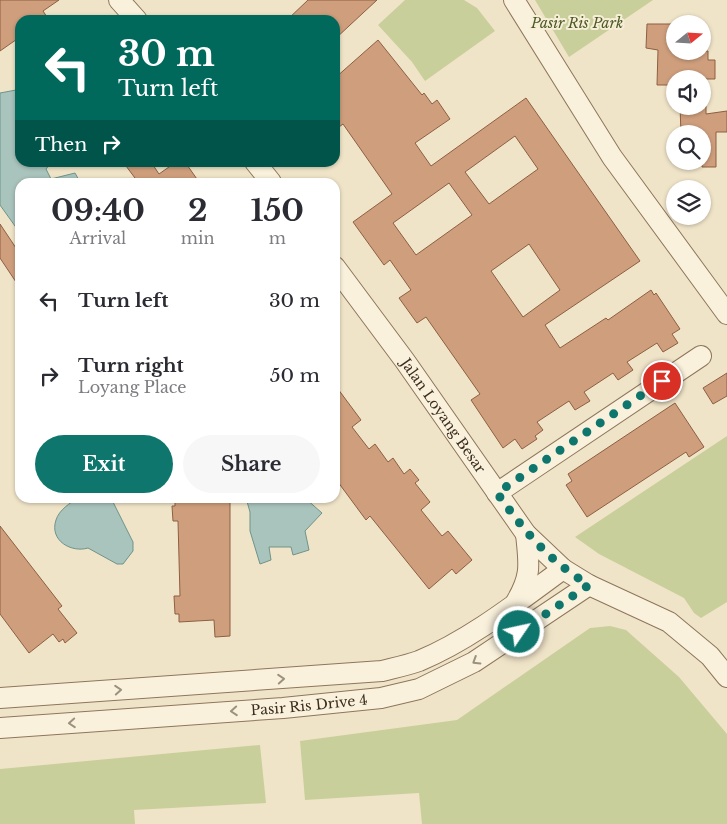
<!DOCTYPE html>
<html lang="en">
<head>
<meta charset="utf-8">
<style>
	body { margin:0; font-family:"Libre Baskerville",serif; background:#f7f7f7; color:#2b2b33; height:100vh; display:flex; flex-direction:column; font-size:19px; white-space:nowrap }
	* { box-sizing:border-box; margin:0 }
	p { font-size:16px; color:#7c7c81 }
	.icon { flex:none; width:28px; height:28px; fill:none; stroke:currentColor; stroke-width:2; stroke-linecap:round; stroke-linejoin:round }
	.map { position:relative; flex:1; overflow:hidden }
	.panel { position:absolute; left:15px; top:178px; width:325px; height:325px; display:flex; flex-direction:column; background:#fff; border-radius:15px; box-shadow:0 1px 4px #0004 }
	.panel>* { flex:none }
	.hud { position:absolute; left:15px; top:15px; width:325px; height:152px; border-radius:15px; box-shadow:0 1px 4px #0004; background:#00695c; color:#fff; overflow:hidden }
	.needle { width:32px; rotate:72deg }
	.tools { position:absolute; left:666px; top:15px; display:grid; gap:10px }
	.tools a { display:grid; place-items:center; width:45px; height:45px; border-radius:50%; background:#fff; box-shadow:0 1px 4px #0004; font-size:25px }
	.pin { position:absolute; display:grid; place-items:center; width:42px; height:42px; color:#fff; margin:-21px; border:2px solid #fff; border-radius:50%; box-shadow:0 1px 5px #0007 }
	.me { position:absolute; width:55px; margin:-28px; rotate:56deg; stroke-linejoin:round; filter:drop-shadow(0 0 4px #0008) }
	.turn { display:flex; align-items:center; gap:18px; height:105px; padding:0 20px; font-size:22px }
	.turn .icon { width:65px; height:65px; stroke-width:2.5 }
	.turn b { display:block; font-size:35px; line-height:42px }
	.then { display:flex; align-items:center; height:48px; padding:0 20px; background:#0003; gap:10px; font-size:19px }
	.eta { display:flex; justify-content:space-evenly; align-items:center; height:85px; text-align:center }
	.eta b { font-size:30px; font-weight:700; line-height:35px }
	.button { display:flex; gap:10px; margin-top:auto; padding:10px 20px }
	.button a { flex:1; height:58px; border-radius:30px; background:#0f766e; color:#fff; font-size:20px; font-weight:700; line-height:58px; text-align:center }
	.button a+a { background:#f7f7f7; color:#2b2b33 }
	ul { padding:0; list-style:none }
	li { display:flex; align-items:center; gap:15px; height:75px; padding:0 20px }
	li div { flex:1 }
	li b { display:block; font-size:19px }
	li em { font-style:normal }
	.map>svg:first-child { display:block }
	.green { fill:#c9cf9b }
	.water { fill:#a9c4bc; stroke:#6f938a }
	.building { fill:#cf9f7d; stroke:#8d5f41; fill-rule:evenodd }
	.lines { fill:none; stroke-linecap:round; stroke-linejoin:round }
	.minor-casing { stroke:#8d765c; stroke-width:22 }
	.minor { stroke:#faf1dc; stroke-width:20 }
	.oneway { stroke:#9c907e }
	.route { stroke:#0f766e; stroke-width:9; stroke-dasharray:0 16.2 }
	.labels { text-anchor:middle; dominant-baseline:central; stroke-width:4; stroke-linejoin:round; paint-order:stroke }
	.park-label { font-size:14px; font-style:italic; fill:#4d5a26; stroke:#f7eed8 }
	.street-label { font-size:14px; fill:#3d2e20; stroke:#f7eed8 }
</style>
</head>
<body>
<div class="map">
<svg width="727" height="824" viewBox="0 0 727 824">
	<rect width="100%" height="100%" fill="#f0e4c8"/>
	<g class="green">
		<polygon points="405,0 464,0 477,8 495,31 425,81 412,62 378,25"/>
		<polygon points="535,0 653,0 569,57"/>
		<polygon points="727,436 727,602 701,618 694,613 684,598 599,554 575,537"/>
		<polygon points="610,626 626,630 679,677 727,734 727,824 422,824 419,793 305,800 300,741 457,720 590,628"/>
		<polygon points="260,745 266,803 134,810 135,824 0,824 0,769"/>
	</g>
	<g class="water">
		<polygon points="16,90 20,96 20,162 51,163 46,169 51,179 75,173 80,182 20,182 20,233 0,205 0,93"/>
		<path d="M78 498H111L133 542V551L123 564H117L88 548C72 553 49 541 56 520 59 510 70 503 78 498Z"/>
		<polygon points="246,498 305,498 322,513 305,531 309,550 293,555 291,547 269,547 271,560 260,564 250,531 250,512"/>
	</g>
	<g class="building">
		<polygon points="0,0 59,0 43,11 49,20 20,20 20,37 0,51"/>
		<polygon points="308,0 377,0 335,39 335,20 287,20"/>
		<polygon points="647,24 675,24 675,51 708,51 708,60 715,60 715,79 675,79 675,85 657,85 658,50 646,48"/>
		<path d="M378 40 422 95 424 93 432 104 437 100 450 119 415 143 431 166 526 98 640 261 545 325 560 348 606 318 608 320 651 290 654 295 656 293 680 329 672 334 678 343 663 352 657 343 627 362 633 370 618 380 613 373 584 392 590 401 575 410 569 401 537 422 543 430 535 436 537 439 522 449 515 439 503 448 471 400 480 394 426 317 417 323 399 298 411 290 390 260 384 265 353 222 392 194 343 124 335 130V78ZM515 136 538 169 489 204 465 172ZM449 183 472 215 416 255 393 223ZM529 244 560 290 523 317 491 271Z"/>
		<polygon points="680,106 706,106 706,114 727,111 727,132 716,132 716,167 702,167 702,134 681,134"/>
		<polygon points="123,162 151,162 159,174 176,162 185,162 199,182 138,182"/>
		<polygon points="0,224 20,254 20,288 0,258"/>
		<polygon points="727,373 727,396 713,404 703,388"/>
		<polygon points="335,385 361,420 352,427 369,449 375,444 388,462 393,458 404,474 410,469 419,480 415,483 430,502 421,510 442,536 448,531 472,560 456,574 452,569 429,589 370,516 366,520 335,478"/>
		<polygon points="675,403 704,447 689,457 686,452 587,517 566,485 572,481 568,474"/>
		<polygon points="175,498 230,498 230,636 215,637 214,620 179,622 179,614 175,614 174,596 180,596 178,521 173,521 172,506 175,506"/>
		<polygon points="0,526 62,606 58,609 77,633 65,643 63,639 59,642 53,634 29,653 0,614"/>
	</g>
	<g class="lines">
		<g class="minor-casing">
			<g id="minor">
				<polyline points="119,0 137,20"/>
				<polyline points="514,0 612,157 727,314"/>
				<polyline points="255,162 271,182"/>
				<path id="s1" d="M335 267 405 361 526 534 563 569 589 585 669 622 710 656 727 677"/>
				<polyline points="497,493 701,356"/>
				<path d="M516 602C532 575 529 564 526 534"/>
				<path d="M0 698 382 671C394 668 408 665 419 661 470 640 519 601 563 569"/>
				<path id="s2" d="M0 728 283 708 381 698 419 689 474 662 589 585"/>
			</g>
		</g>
		<use href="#minor" class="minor"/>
	</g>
	<defs><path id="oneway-chevron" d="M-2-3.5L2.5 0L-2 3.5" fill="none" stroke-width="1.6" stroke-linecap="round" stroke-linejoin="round" transform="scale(1.25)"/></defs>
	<g class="oneway">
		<use href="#oneway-chevron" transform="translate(476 661) rotate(148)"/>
		<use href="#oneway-chevron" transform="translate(281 679) rotate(-4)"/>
		<use href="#oneway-chevron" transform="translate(118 690) rotate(-4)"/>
		<use href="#oneway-chevron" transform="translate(234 711) rotate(176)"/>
		<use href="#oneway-chevron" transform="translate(72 723) rotate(176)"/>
	</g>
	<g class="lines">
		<path class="route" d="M519 632 589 585C547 559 526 533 497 493L662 381"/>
	</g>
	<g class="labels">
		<g class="park-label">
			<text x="577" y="23">Pasir Ris Park</text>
		</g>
		<g class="street-label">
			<text stroke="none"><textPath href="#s1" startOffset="184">Jalan Loyang Besar</textPath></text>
			<text stroke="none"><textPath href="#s2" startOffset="310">Pasir Ris Drive 4</textPath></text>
		</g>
	</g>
</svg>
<div class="tools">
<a><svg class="needle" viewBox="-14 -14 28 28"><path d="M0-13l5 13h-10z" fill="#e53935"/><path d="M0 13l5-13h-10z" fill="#7c7c81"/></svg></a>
<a><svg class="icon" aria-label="sound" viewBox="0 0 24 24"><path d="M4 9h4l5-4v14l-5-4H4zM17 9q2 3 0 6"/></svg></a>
<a><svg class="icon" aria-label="search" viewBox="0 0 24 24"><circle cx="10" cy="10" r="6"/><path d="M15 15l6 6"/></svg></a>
<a><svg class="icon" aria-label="layers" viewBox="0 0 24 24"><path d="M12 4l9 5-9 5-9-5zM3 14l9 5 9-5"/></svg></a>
</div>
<div class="pin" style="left:662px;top:381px;background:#d93025"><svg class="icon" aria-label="arrive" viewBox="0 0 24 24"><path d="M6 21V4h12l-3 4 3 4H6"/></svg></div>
<svg class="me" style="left:519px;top:632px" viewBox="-20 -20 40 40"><circle r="17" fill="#0f766e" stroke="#fff" stroke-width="3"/><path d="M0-11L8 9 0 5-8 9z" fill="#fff"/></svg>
<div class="hud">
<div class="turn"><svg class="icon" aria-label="left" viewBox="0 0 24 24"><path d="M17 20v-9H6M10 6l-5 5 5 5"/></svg><div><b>30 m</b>Turn left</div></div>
<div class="then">Then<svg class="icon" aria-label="right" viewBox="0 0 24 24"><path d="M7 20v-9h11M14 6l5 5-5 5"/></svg></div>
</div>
<section class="panel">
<div class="eta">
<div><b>09:40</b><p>Arrival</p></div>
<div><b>2</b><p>min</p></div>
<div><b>150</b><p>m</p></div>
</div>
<ul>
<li><svg class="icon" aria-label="left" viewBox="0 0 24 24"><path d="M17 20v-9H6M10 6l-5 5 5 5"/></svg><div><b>Turn left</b></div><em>30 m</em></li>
<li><svg class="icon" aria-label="right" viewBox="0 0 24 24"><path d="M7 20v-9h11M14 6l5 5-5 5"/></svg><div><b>Turn right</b><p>Loyang Place</p></div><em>50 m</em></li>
</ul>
<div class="button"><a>Exit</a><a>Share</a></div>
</section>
</div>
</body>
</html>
